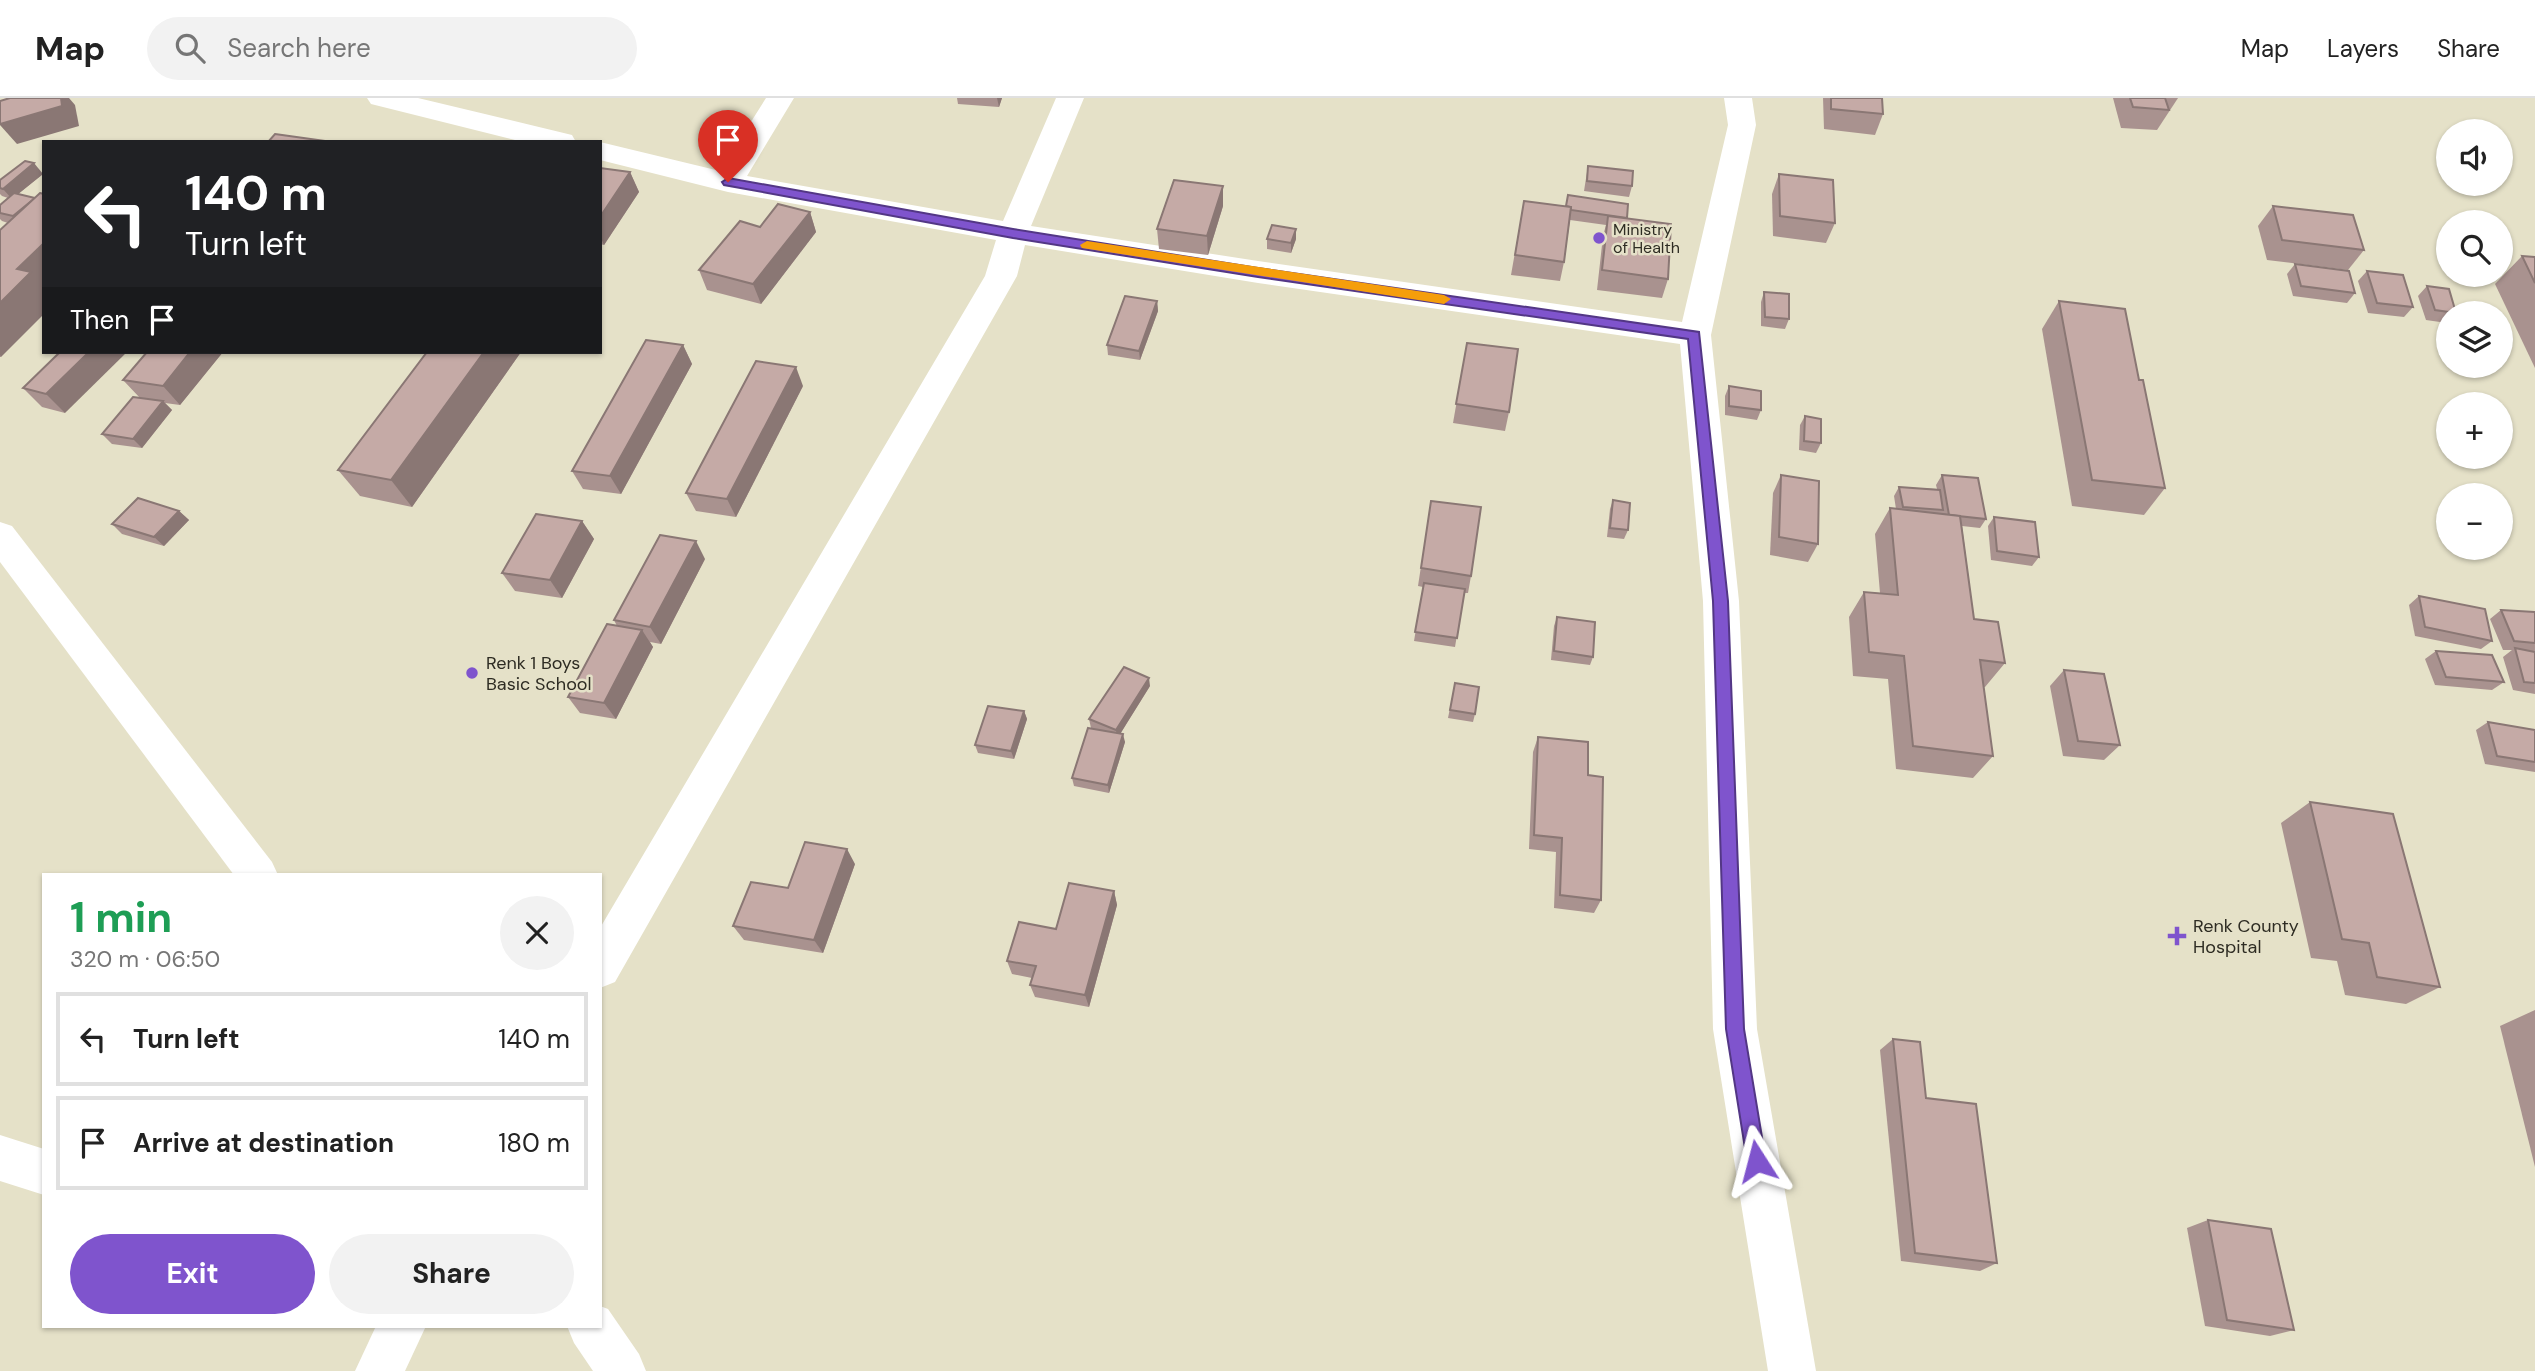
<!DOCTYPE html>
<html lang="en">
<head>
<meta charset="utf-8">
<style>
	body { margin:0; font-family:"DM Sans",sans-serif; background:#f2f2f2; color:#222; height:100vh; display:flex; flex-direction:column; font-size:26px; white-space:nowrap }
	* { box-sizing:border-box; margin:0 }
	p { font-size:23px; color:#767676 }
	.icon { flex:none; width:38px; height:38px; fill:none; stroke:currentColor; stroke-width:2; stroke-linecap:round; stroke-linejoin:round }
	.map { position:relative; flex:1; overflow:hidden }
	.side { position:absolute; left:42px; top:775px; width:560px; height:455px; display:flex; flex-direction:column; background:#fff; border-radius:0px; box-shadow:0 2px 5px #0004 }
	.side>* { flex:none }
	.hud { position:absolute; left:42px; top:42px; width:560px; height:214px; border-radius:0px; box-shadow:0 2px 5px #0004; background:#202124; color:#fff; overflow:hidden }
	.fabs { position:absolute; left:2436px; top:21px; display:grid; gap:14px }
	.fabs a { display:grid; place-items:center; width:77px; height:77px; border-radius:50%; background:#fff; box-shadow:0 2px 5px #0004; font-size:35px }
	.pin { position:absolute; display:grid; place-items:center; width:60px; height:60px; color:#fff; margin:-72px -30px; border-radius:50% 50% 50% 0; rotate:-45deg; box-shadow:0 0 7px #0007 }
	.pin .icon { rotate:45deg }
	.me { position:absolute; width:77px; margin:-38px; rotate:351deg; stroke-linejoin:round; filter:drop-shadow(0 0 5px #0008) }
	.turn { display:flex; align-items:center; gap:24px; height:147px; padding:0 28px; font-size:32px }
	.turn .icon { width:91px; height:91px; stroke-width:2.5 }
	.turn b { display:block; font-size:49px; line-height:60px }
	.then { display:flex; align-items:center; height:66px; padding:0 28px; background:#0003; gap:14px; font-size:26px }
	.round { display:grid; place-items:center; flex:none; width:74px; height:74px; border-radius:37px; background:#f2f2f2 }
	.summary { display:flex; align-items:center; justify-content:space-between; height:119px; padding:0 28px }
	h1 { font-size:42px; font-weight:700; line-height:52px; color:#1e9e55 }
	.action { display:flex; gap:14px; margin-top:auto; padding:14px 28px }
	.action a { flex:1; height:80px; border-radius:42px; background:#7f54cd; color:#fff; font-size:28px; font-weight:700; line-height:80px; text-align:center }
	.action a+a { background:#f2f2f2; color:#222 }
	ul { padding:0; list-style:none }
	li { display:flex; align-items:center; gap:21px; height:94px; margin:0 14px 10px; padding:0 14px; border:4px solid #e0e0e0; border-radius:0px }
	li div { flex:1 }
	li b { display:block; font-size:26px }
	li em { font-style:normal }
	header { display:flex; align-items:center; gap:42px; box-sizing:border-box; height:98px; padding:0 35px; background:#fff; border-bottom:2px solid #e0e0e0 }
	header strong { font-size:33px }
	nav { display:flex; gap:38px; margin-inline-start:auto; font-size:24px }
	.search { width:490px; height:63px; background:#f2f2f2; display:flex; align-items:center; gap:18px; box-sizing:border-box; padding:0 24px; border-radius:38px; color:#767676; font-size:26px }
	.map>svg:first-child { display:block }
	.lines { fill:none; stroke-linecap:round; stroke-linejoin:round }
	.minor { fill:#fff; fill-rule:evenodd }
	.wall { fill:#a9928f }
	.shaded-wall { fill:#8a7774 }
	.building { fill:#c5aaa6; stroke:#8a7774; stroke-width:2 }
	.route { fill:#7f54cd; stroke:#533785; stroke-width:2 }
	.slow { fill:#f59e0b }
	.poi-dot { fill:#7f54cd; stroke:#e5e1c8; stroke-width:2.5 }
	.labels { text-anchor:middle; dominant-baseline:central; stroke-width:5; stroke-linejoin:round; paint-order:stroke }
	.far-poi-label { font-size:16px; fill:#2e2c23; stroke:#e5e1c8; text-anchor:start }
	.poi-label { font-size:18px; fill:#2e2c23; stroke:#e5e1c8; text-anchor:start }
</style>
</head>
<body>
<header>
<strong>Map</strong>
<div class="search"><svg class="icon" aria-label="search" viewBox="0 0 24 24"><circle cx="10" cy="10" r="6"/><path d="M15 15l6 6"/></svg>Search here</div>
<nav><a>Map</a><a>Layers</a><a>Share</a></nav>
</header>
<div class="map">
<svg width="2535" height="1273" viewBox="0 0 2535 1273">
	<rect width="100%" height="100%" fill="#e5e1c8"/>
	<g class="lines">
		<g class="minor">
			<polygon points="367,0 418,0 572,37 576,44 523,44 371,6"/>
			<polygon points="766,0 794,0 747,78 1003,123 1056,0 1084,0 1031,128 1258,163 1682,224 1728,27 1724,0 1752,0 1756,27 1711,237 1739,503 1757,931 1816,1273 1768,1273 1713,931 1703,503 1680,246 1258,185 1025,147 1017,178 615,884 600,890 600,830 985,178 996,142 728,94 600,62 600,44 720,73"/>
			<polygon points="0,424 12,428 272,764 278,777 234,777 0,464"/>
			<polygon points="0,1037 44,1051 44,1097 0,1083"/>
			<polygon points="600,1208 608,1211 639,1256 646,1273 593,1273 574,1245 567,1228 600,1228"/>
			<polygon points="376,1228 426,1228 405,1273 355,1273"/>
		</g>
	</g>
	<g class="wall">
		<polygon points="957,0 1002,0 999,9 958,6"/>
		<polygon points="1823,0 1882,0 1883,16 1875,37 1824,31"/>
		<polygon points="2113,0 2178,0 2157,32 2121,30"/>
		<polygon points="1588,68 1632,88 1629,99 1584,93"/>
		<polygon points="600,70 630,74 639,94 604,147 600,146"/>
		<polygon points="43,76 18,96 1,259 0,259 0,132 8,125 2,123 0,121 0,107 8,100 2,98 0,96 0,82"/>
		<polygon points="1779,76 1835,125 1826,145 1773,138 1772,96"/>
		<polygon points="1524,103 1566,108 1628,106 1626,121 1668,181 1662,200 1597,192 1603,138 1606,127 1570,122 1564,164 1560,183 1511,177"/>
		<polygon points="1223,108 1208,157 1159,151 1157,131"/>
		<polygon points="2273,108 2364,152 2348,172 2267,162 2258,128"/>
		<polygon points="810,114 816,134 761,206 707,192 699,172 760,129"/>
		<polygon points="1267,141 1296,141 1291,155 1267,151"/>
		<polygon points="2522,158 2535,159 2535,270 2495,186"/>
		<polygon points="2295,166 2355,195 2347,205 2293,198 2287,176"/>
		<polygon points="2367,173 2413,209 2404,219 2368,215 2358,183"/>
		<polygon points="2427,188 2456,215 2448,215 2448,224 2447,225 2426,222 2418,198"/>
		<polygon points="1764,194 1789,221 1785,231 1761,228 1761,204"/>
		<polygon points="1157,203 1158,213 1140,262 1108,257 1107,247"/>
		<polygon points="2059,203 2139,282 2165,390 2144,417 2072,408 2042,231"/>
		<polygon points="1467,245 1509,314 1505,333 1453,325"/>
		<polygon points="683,247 692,266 621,396 583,391 572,373"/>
		<polygon points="60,254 65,315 42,309 23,290"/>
		<polygon points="147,254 223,254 180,307 165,305 172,312 142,350 112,346 102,336 140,300 123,282"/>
		<polygon points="427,254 521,254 412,409 360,398 338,372"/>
		<polygon points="803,288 736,419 696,413 686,395"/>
		<polygon points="1729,288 1761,312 1757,322 1725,317 1725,298"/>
		<polygon points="1805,318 1821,345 1816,355 1799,352 1800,327"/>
		<polygon points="1781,377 1818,446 1808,464 1770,457 1773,395"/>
		<polygon points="1942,377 1986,421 1980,430 1962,428 1974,521 2005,565 1985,589 1984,589 1993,658 1973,680 1896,671 1888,581 1853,578 1849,519 1864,494 1880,495 1875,436 1890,410 1896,411 1894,398 1899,389 1937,391 1936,387"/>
		<polygon points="1613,402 1628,432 1624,441 1607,439 1610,411"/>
		<polygon points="1431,403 1471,478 1468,495 1464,495 1455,549 1414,543 1423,489 1418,488"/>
		<polygon points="179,413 189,422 164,448 122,436 112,426"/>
		<polygon points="1994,419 2039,459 2032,468 1991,462 1988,428"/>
		<polygon points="582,423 594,441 562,500 515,493 502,475"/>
		<polygon points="705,461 661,546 650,544 653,549 616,621 580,615 568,599 617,528 614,522"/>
		<polygon points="2419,498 2492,543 2481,551 2415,538 2409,507"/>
		<polygon points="2501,512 2535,514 2535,596 2513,592 2503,559 2512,552 2503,552 2490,521"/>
		<polygon points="1557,519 1593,559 1590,567 1551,562 1554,528"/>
		<polygon points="2436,553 2504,584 2492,592 2435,587 2425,561"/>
		<polygon points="2064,572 2120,647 2104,662 2063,658 2050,588"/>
		<polygon points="1455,585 1475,616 1473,624 1448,620"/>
		<polygon points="1150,588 1120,636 1125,644 1109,695 1074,688 1072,680 1095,631 1091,630 1089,621"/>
		<polygon points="1024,613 1027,621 1014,661 978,655 975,647"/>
		<polygon points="2488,624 2535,632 2535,674 2485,666 2476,632"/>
		<polygon points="1538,639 1588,677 1601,802 1594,815 1554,810 1556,754 1529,751 1533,654"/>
		<polygon points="2310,704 2440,889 2406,906 2345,897 2337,863 2311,860 2281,725"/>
		<polygon points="855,766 823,855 744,842 733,828 788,790"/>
		<polygon points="1114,793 1117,807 1089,909 1035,899 1030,887 1032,880 1012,876 1007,863"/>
		<polygon points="2535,912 2535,1069 2500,928"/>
		<polygon points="1893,941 1926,1000 1997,1165 1980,1173 1901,1163 1880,952"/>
		<polygon points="2208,1122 2294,1232 2270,1238 2205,1228 2187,1130"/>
	</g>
	<g class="shaded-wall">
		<polygon points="61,0 69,0 75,7 79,28 17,46 0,27 0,26"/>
		<polygon points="997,0 1002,0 999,9"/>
		<polygon points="34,65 43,76 12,101 3,91"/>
		<polygon points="630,74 639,94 604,147 600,138 600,119"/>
		<polygon points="1223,88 1223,108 1208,157 1207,138"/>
		<polygon points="810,114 816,134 761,206 753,186"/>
		<polygon points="1296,131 1296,141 1291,155 1291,145"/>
		<polygon points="44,145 44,216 1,259 0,257 0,205 17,171"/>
		<polygon points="1157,203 1158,213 1140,262 1139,253"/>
		<polygon points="683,247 692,266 621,396 610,378"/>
		<polygon points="89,254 127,254 65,315 46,296"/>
		<polygon points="190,254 223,254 180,307 163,288"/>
		<polygon points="484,254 521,254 412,409 391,382"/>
		<polygon points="796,269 803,288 736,419 727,401"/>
		<polygon points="163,303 172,312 142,350 133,341"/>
		<polygon points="179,413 189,422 164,448 154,439"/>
		<polygon points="582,423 594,441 562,500 550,482"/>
		<polygon points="696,443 705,461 661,546 650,529"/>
		<polygon points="642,532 653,549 616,621 604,605"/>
		<polygon points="1149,580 1150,588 1117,641 1116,632"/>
		<polygon points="1024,613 1027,621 1014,661 1011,653"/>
		<polygon points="1123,636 1125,644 1109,695 1108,687"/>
		<polygon points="847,751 855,766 823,855 814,842"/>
		<polygon points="1114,793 1117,807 1089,909 1085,897"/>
	</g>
	<g class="building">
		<polygon points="10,0 61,0 62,8 0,26 0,3"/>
		<polygon points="1831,0 1882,0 1883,16 1831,11"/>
		<polygon points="2130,0 2165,0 2169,12 2133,9"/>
		<polygon points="275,36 325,43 268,44"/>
		<polygon points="25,63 34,65 3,91 0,90 0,82"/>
		<polygon points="1588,68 1633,73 1632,88 1587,83"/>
		<polygon points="600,70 630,74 600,119"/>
		<polygon points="1779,76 1833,82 1835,125 1780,118"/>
		<polygon points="1174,82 1223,88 1207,138 1157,131"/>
		<polygon points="14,95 35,100 13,118 0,115 0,107"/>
		<polygon points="40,95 44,96 44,145 17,171 31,174 0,205 0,132"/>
		<polygon points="1568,97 1628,106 1627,120 1571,112 1571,109 1566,108"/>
		<polygon points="1524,103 1571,109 1564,164 1515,157"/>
		<polygon points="778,106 810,114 753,186 699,172 740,123 760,129"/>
		<polygon points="2273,108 2353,117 2364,152 2282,142"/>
		<polygon points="1608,118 1671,126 1668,181 1602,172"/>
		<polygon points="1272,127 1296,131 1291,145 1267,141"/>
		<polygon points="2522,158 2535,159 2535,185"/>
		<polygon points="2295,166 2349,173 2355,195 2301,188"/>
		<polygon points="2367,173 2403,177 2413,209 2377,205"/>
		<polygon points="2427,188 2449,191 2456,215 2435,212"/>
		<polygon points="1764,194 1789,196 1789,221 1765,219"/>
		<polygon points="1125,198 1157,203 1139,253 1107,247"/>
		<polygon points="2059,203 2125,211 2139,282 2143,282 2165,390 2092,382"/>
		<polygon points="646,242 683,247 610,378 572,373"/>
		<polygon points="1467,245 1518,251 1509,314 1456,306"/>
		<polygon points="60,254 89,254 46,296 23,290"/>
		<polygon points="147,254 190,254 163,288 123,282"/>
		<polygon points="427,254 484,254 391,382 338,372"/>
		<polygon points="756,263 796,269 727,401 686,395"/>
		<polygon points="1729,288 1761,293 1761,312 1729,308"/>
		<polygon points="133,299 163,303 133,341 102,336"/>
		<polygon points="1805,318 1821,321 1821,345 1804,343"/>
		<polygon points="1781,377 1819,383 1818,446 1779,439"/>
		<polygon points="1942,377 1978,380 1986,421 1949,417"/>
		<polygon points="1899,389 1940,392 1943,412 1903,409"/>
		<polygon points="138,400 179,413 154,439 112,426"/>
		<polygon points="1613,402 1630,405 1628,432 1610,430"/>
		<polygon points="1431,403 1481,409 1471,478 1421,470"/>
		<polygon points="1890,410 1960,418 1974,521 1998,524 2005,565 1980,562 1993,658 1913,648 1904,558 1869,554 1864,494 1898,497"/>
		<polygon points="536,416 582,423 550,482 502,475"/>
		<polygon points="1994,419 2035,424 2039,459 1997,453"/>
		<polygon points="660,437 696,443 650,529 614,522"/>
		<polygon points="1424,485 1465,491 1457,540 1415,534"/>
		<polygon points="2419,498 2485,511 2492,543 2425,529"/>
		<polygon points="2501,512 2535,514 2535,545 2514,543"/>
		<polygon points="1557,519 1595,524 1593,559 1554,553"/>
		<polygon points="607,526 642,532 604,605 568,599"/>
		<polygon points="2515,550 2535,554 2535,585 2524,584"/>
		<polygon points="2436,553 2492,557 2504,584 2446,579"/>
		<polygon points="1124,569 1149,580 1116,632 1089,621"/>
		<polygon points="2064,572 2104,576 2120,647 2078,643"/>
		<polygon points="1455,585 1479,589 1475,616 1450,612"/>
		<polygon points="988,608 1024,613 1011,653 975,647"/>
		<polygon points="2488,624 2535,632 2535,664 2497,658"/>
		<polygon points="1088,630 1123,636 1108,687 1072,680"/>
		<polygon points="1538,639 1588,644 1588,677 1603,679 1601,802 1560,797 1562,740 1534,737"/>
		<polygon points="2310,704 2393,716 2440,889 2377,879 2369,845 2342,841"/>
		<polygon points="805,744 847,751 814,842 733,828 751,784 788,790"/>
		<polygon points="1069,785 1114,793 1085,897 1030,887 1036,868 1007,863 1019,824 1056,831"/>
		<polygon points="1893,941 1920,944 1926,1000 1976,1006 1997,1165 1915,1155"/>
		<polygon points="2208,1122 2271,1131 2294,1232 2227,1222"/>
	</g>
	<polygon class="route" points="728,80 1013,131 1258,170 1699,234 1728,503 1744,931 1766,1063 1763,1069 1757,1072 1750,1069 1747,1063 1726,931 1713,503 1688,241 1258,179 1013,140 724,87 722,84"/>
	<polygon class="slow" points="1087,143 1444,197 1451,201 1444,206 1082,150 1080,147"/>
	<g class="poi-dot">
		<circle cx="1599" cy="140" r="7"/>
		<circle cx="472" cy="575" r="7"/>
		<path d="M2173.5 827.5h7v7h7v7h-7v7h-7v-7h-7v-7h7z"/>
	</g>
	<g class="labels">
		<g class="far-poi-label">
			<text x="1613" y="131">Ministry<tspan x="1613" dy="18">of Health</tspan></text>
		</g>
		<g class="poi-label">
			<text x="486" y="565">Renk 1 Boys<tspan x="486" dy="21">Basic School</tspan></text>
			<text x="2193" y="828">Renk County<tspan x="2193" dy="21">Hospital</tspan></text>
		</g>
	</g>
</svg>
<div class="fabs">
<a><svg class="icon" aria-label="sound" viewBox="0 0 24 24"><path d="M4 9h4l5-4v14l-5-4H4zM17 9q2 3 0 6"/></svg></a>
<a><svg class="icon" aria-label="search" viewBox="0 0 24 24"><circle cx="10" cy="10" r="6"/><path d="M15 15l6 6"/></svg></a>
<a><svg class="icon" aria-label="layers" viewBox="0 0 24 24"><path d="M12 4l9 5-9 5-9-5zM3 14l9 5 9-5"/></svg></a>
<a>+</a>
<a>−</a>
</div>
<div class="pin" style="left:728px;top:84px;background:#d93025"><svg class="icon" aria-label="arrive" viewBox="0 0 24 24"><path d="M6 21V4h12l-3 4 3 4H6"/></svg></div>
<svg class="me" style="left:1757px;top:1063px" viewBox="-20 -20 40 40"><path d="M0-17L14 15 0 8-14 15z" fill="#7f54cd" stroke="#fff" stroke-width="4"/></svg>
<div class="hud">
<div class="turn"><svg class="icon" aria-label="left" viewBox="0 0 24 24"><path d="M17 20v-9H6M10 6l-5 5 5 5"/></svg><div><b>140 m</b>Turn left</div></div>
<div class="then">Then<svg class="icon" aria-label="arrive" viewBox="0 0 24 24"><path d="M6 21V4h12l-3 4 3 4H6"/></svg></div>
</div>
<section class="side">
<div class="summary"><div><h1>1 min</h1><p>320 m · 06:50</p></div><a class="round"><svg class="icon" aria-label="close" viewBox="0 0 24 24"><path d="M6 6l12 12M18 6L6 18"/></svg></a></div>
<ul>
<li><svg class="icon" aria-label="left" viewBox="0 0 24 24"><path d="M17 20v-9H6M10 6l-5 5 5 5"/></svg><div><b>Turn left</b></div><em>140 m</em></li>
<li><svg class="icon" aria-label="arrive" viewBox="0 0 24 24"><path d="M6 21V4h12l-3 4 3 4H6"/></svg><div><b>Arrive at destination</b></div><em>180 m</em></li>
</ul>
<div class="action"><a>Exit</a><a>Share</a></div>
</section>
</div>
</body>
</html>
